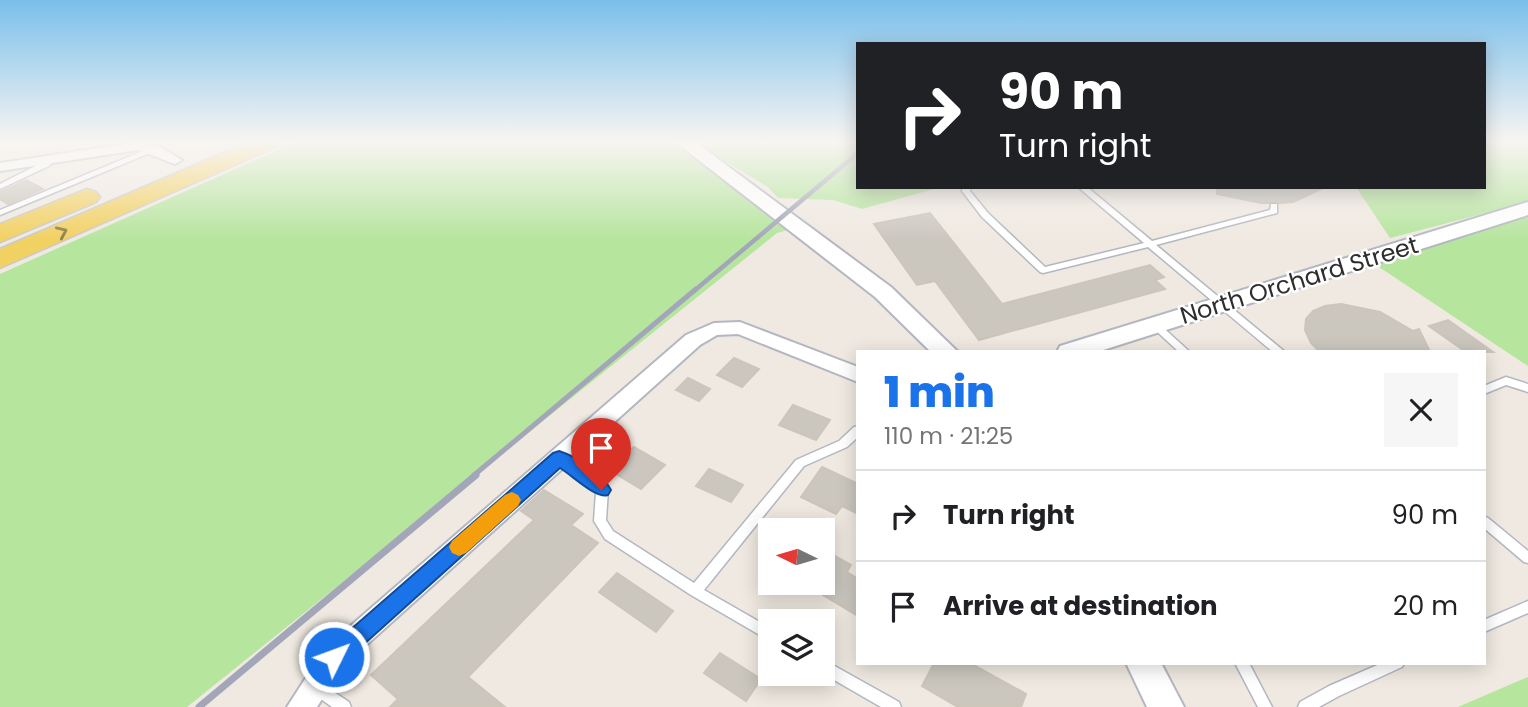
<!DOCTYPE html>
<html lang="en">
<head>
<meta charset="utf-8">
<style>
	body { margin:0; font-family:Poppins,sans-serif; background:#f6f6f6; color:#202124; height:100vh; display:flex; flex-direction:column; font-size:26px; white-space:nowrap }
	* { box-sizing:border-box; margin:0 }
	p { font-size:23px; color:#757577 }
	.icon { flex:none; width:38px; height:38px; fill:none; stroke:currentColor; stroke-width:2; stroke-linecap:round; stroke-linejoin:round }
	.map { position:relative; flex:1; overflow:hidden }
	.details { position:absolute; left:856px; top:350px; width:630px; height:315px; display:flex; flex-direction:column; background:#fff; border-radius:0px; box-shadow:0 4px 18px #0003 }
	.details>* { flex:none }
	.hud { position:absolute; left:856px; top:42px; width:630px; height:147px; border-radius:0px; box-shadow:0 4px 18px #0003; background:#202124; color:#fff; overflow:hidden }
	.needle { width:46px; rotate:275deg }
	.controls { position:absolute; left:758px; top:518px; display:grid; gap:14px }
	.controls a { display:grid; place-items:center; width:77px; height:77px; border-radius:0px; background:#fff; box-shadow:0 4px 18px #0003; font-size:35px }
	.pin { position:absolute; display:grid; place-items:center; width:60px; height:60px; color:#fff; margin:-72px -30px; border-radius:50% 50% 50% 0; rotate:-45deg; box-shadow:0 0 7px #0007 }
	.pin .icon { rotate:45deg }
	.me { position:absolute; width:77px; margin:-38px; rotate:48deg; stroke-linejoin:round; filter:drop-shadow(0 0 5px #0008) }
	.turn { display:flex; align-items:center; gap:24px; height:147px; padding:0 28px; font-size:32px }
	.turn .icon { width:91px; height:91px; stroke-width:2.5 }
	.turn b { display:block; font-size:49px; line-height:60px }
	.round { display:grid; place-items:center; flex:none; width:74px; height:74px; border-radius:0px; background:#f6f6f6 }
	.head { display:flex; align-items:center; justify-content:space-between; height:119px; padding:0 28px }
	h1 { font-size:42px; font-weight:800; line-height:52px; color:#1a73e8 }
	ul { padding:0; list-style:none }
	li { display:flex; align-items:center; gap:21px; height:91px; padding:0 28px; border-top:2px solid #e0e0e0 }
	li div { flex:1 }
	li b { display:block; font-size:26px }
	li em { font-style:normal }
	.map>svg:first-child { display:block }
	.green { fill:#b6e59e }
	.building { fill:#cbc7bf; stroke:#cbc5ba; stroke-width:2 }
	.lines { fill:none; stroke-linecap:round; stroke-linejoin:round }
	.service-casing { stroke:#b4b7c1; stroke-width:3 }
	.minor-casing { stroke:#b4b7c1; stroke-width:4 }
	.tertiary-casing { stroke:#b4b7c1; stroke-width:4 }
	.primary-casing { stroke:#c9c9c9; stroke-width:3 }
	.service { fill:#fff; fill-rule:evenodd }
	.minor { fill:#fff; fill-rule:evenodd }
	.tertiary { fill:#fff; fill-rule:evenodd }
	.primary { fill:#f2d163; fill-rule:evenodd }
	.rail-far2 { stroke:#a3a6b8; stroke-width:4.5 }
	.rail-far1 { stroke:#a3a6b8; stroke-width:5 }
	.rail { stroke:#a3a6b8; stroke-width:7 }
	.oneway { stroke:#908048 }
	.route { fill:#1a73e8; stroke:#114b97; stroke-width:2 }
	.slow { fill:#f59e0b }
	.labels { text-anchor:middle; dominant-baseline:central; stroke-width:5; stroke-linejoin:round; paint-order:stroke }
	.street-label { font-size:24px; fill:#2e2e2e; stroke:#fff }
</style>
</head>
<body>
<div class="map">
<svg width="1528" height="707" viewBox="0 0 1528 707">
	<rect width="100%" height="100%" fill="#efe9e1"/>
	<g class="green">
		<polygon points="298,141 675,141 791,229 777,233 187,707 0,707 0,274"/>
		<polygon points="699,141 857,141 858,187 941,187 862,209 833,200 778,198 768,187 703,148"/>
		<polygon points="1484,141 1528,141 1528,202 1390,238 1356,187 1484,187"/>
		<polygon points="1528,215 1528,366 1373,263"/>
		<polygon points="1528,677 1528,707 1458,707"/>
	</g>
	<g class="building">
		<polygon points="26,180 43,189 8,204 0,199 0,192"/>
		<polygon points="1217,187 1325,187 1293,202 1279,203 1261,203 1217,194"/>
		<polygon points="930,213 1002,304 1150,265 1164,277 1155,280 1165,289 979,340 935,281 917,285 874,224"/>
		<polygon points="1341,304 1380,312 1413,331 1419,329 1430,352 1320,352 1311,343 1305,330 1306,319 1313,311 1325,306"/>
		<polygon points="1448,320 1493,352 1466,352 1429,326"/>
		<polygon points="734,358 759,369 742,387 717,375"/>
		<polygon points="688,378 710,389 699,401 676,390"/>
		<polygon points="793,405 830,420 816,440 779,425"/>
		<polygon points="605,434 631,450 634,447 665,465 641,489 583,454"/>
		<polygon points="822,467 858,484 858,514 842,506 836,514 801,497"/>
		<polygon points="709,469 743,485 731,502 696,486"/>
		<polygon points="544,490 583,514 571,525 598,543 468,677 505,707 390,707 398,699 371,675 534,520 521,511"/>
		<polygon points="822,549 851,565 847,572 858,579 858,616 803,583 822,583"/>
		<polygon points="617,573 673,611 656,632 599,592"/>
		<polygon points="720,653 761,679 746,701 704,673"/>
		<polygon points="934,663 970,663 1026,694 1021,707 958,707 922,686"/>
	</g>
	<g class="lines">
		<g class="service-casing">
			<g id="service">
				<polygon points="150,148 153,148 157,150 0,215 0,210"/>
				<polygon points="47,157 50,157 54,159 49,166 0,189 0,184 43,162"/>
				<polygon points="962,187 970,187 970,191 988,213 1045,267 1144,243 1078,187 1087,187 1152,241 1270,210 1271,204 1277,204 1277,213 1156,245 1285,352 1273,352 1148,247 1043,273 1040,272 982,217 962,191"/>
				<polygon points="1155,322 1158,323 1190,352 1179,352 1152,327 1150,325"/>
				<polygon points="1506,377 1528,384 1528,392 1506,385 1484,394 1484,386"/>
				<polygon points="858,426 858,437 847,447 804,466 704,590 770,628 770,641 691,595 605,539 594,521 596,492 582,478 555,461 554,458 555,455 559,454 563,455 590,472 606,487 608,490 606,520 613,531 694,583 796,460 839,441 854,427"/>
				<polygon points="1484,516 1488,518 1528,551 1528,563 1524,562 1484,528"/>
				<polygon points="1528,601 1528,613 1484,632 1484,620"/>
				<polygon points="822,659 899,702 901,707 881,707 822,673"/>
				<polygon points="1235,663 1249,663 1272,707 1258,707"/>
				<polygon points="1382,663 1404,663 1402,667 1339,696 1319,707 1298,707 1300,702 1329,686"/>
				<polygon points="316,680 349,702 351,707 332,707 311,692 309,687 311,682"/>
			</g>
		</g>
		<g class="minor-casing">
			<g id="minor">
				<polygon points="138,142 160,147 182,160 175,164 138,150 0,171 0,163"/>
				<polygon points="740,322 858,367 858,382 738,334 717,335 700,345 343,666 317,707 287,707 325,648 686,335 714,323"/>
			</g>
		</g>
		<g class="tertiary-casing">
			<g id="tertiary">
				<polygon points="674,141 694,141 891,287 958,352 931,352 875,297"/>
				<polygon points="1528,202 1528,215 1097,352 1057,352 1060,346"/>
				<polygon points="1126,663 1161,663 1184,707 1147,707"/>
			</g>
		</g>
		<g class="primary-casing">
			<g id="primary">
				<polygon points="251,141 282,141 278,146 0,268 0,249"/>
				<polygon points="87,189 96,192 100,197 96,202 0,242 0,224"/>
			</g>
		</g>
		<use href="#service" class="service"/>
		<use href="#minor" class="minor"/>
		<use href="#tertiary" class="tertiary"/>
		<use href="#primary" class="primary"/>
		<polyline class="rail-far2" points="694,291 858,153"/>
		<polyline class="rail-far1" points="473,476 696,289"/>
		<polyline class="rail" points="199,707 476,475"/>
	</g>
	<defs><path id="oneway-chevron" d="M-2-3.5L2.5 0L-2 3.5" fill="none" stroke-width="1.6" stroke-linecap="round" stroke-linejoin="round" transform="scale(1.75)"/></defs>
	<use class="oneway" href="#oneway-chevron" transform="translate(62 232) rotate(-24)"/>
	<linearGradient id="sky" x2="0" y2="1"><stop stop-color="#7abfeb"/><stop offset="0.59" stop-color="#f8f5f2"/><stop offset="1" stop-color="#f8f5f2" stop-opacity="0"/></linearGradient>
	<rect width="1528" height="240" fill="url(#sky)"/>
	<path class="route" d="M559 451C577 457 602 472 611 490L608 495C596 499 573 476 560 468L342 664 334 668 327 664 324 657 327 650 553 453Z"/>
	<polygon class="slow" points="512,492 518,495 521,500 518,506 466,553 459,556 452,553 449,547 452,541 505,495"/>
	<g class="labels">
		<g class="street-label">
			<text transform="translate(1299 280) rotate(-17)">North Orchard Street</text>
		</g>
	</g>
</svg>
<div class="controls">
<a><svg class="needle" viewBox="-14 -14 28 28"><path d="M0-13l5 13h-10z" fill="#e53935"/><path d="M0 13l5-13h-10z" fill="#757577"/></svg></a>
<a><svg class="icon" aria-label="layers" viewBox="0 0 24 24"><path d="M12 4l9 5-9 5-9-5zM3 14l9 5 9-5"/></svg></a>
</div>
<div class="pin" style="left:601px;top:490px;background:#d93025"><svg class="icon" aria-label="arrive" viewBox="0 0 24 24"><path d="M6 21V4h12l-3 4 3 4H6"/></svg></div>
<svg class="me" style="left:334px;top:657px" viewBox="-20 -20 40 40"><circle r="17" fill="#1a73e8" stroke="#fff" stroke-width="3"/><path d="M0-11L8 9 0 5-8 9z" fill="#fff"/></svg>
<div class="hud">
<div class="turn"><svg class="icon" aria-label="right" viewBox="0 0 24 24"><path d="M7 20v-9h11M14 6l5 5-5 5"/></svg><div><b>90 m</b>Turn right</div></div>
</div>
<section class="details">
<div class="head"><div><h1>1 min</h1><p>110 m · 21:25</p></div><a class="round"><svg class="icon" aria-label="close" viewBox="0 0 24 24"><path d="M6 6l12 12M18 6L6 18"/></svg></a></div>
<ul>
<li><svg class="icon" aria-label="right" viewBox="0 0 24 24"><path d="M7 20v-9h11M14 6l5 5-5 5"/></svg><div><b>Turn right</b></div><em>90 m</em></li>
<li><svg class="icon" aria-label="arrive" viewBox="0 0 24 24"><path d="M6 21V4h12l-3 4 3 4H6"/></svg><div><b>Arrive at destination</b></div><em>20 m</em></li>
</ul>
</section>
</div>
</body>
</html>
